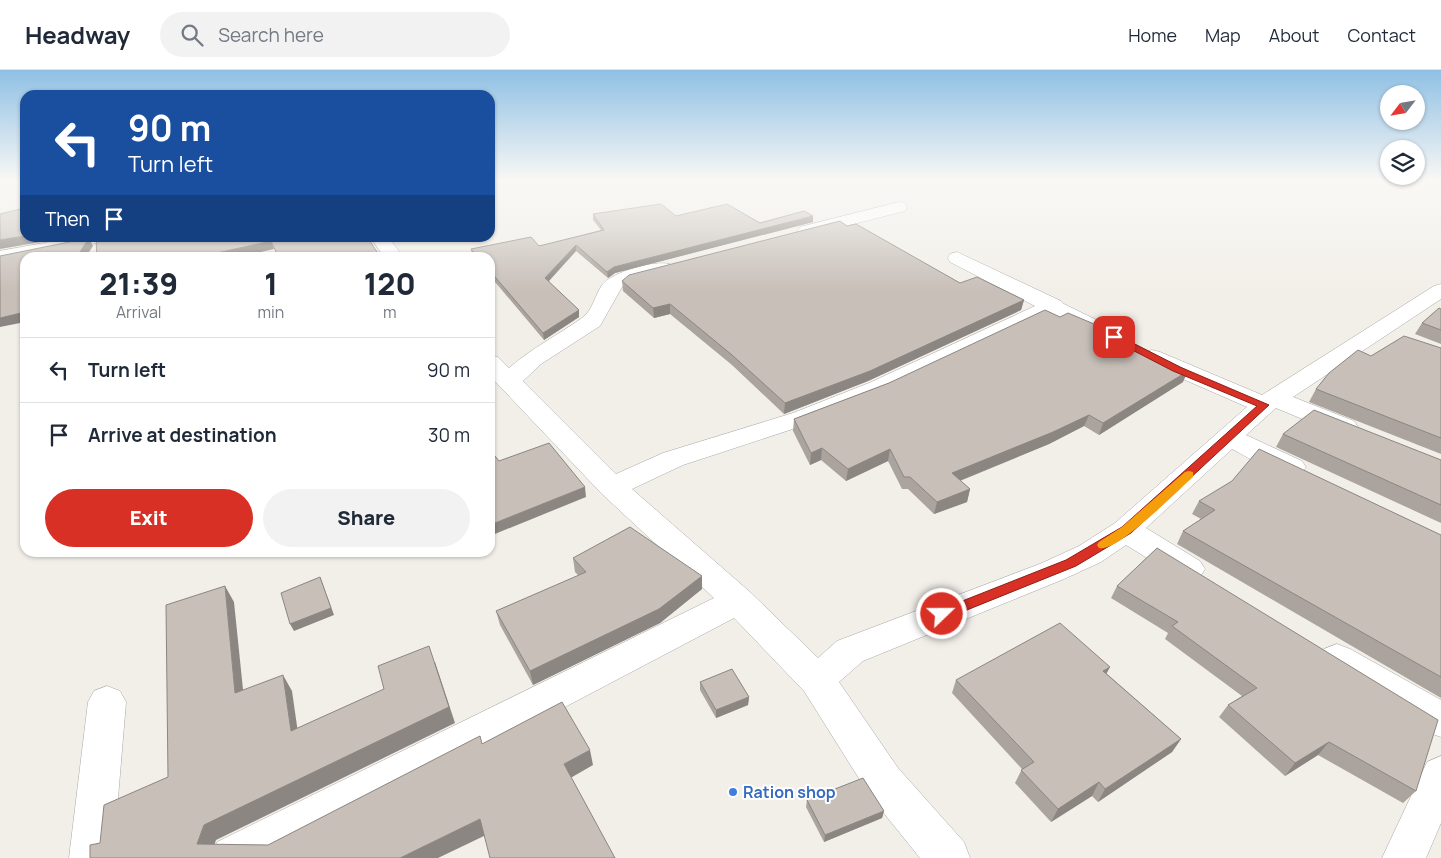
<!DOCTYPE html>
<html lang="en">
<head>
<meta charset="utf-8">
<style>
	body { margin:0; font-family:Manrope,sans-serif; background:#f2f2f3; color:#1f2937; height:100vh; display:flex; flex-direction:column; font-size:19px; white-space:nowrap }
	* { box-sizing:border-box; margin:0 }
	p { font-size:16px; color:#747a83 }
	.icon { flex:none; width:28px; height:28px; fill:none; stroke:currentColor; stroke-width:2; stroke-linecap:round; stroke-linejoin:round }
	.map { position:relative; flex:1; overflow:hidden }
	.sheet { position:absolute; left:20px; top:182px; width:475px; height:305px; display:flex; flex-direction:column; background:#fff; border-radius:15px; box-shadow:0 1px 4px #0004 }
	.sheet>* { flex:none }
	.banner { position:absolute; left:20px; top:20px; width:475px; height:152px; border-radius:15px; box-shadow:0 1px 4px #0004; background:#1a4fa0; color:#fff; overflow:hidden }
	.needle { width:32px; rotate:239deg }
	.buttons { position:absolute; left:1380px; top:15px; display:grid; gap:10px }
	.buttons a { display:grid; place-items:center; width:45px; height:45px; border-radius:50%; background:#fff; box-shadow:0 1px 4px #0004; font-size:25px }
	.pin { position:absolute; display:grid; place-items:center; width:42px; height:42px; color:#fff; margin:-21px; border-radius:10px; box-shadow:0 2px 8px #0006 }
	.me { position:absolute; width:55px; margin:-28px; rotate:68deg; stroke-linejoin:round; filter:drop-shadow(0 0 4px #0008) }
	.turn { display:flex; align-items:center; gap:18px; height:105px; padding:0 25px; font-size:22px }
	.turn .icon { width:65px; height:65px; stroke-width:2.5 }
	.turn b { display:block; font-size:35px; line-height:42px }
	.then { display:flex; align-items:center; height:48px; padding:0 25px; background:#0003; gap:10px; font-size:19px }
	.eta { display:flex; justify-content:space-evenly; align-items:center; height:85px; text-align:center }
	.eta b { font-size:30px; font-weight:800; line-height:35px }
	.action { display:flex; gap:10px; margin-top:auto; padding:10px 25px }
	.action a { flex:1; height:58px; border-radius:30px; background:#d93025; color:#fff; font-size:20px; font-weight:800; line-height:58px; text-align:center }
	.action a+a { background:#f2f2f3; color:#1f2937 }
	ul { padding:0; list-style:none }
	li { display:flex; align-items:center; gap:15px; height:65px; padding:0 25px; border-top:1px solid #e0e1e3 }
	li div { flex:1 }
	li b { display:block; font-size:19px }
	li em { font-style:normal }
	header { display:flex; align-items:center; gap:30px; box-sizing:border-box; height:70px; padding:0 25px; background:#fff; border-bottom:1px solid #e0e1e3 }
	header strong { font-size:24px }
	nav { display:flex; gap:28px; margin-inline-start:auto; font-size:18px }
	.search { width:350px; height:45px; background:#f2f2f3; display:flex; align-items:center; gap:12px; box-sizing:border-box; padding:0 18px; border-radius:28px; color:#747a83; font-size:19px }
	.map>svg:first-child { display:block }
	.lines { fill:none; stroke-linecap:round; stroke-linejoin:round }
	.minor-casing { stroke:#a9a9a9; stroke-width:1 }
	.minor { fill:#fff; fill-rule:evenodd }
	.wall { fill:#aba49e }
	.shaded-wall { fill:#8b8681 }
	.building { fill:#c7bfb8; stroke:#8b8681 }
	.route { fill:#d93025; stroke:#8d1f18 }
	.slow { fill:#f59e0b }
	.shop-dot { fill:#3f7fe0; stroke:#fff; stroke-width:2 }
	.labels { text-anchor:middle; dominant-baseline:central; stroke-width:4; stroke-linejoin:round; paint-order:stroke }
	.near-shop-label { font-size:16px; font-weight:bold; fill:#366cbe; stroke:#fff; text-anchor:start }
</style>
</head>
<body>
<header>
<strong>Headway</strong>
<div class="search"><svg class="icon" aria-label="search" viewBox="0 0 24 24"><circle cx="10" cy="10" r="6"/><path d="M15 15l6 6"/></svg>Search here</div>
<nav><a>Home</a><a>Map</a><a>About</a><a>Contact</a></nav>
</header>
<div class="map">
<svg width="1441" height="788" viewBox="0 0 1441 788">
	<rect width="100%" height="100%" fill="#f2efe9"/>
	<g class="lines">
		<g class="minor-casing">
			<g id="minor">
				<polygon points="899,132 905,133 907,137 905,141 806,166 800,165 797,161 800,157"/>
				<polygon points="72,168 106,168 103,172 97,173 0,193 0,181"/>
				<polygon points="371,168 389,168 404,188 385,188"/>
				<path d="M957 182 1061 231 1064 234 1113 258 1116 263 1113 268 1105 270 1097 268 1052 244 887 323 811 353 683 395 632 419 750 522 818 588 837 571 1042 493 1079 476 1115 453 1247 337 1144 292 1141 287 1144 282 1152 280 1160 282 1262 325 1434 216 1441 214V229L1293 327 1354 351 1358 357 1354 363 1345 365 1336 363 1276 338 1246 365 1302 391 1306 397 1302 403C1279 409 1252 389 1232 379L1146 458 1200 491 1205 499 1200 507 1189 511 1178 507 1126 475 1101 492 1064 509 863 591 839 612 898 698 964 772 970 788H920L870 726 804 621 734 548 278 788H211L217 772 714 528 602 424 490 306V285L498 287 509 298C532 278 558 265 582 248 593 240 595 225 602 215 612 202 654 190 670 194L673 198 670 202 642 209 622 217 600 256 541 294 523 311 616 404 663 383 793 343 869 313 1035 236 950 192 948 188 950 184Z"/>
				<polygon points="1337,574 1350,579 1441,630 1441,667 1427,662 1324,599 1319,589 1324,579"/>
				<polygon points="107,616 120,621 126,632 113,788 69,788 88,632 94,621"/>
				<polygon points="1441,686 1441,753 1426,788 1382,788 1427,692"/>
			</g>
		</g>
		<use href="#minor" class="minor"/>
	</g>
	<g class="wall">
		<polygon points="593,144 676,146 760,153 813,152 615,203 608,208 576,181 549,211 579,247 544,270 490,206 490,188 474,188 472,185 471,179 539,176 601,160 593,150"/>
		<polygon points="847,156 960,213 1024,230 1021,240 868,311 784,344 732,295 670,244 654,248 623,221 622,211"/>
		<polygon points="1441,239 1441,274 1415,264 1422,253"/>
		<polygon points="1060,247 1183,312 1099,365 1084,356 1049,374 960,411 970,419 967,432 934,444 908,419 902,419 888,391 846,411 821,390 810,395 793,361 794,349 889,313"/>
		<polygon points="1441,278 1441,384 1309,332 1316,319"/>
		<polygon points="1283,364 1441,390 1441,453 1276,377"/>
		<polygon points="1199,431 1441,465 1441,628 1177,474 1183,461 1201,449 1192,444"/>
		<polygon points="1157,478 1416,721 1403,733 1318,685 1285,706 1219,647 1228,635 1242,626 1165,569 1168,563 1111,528 1117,516"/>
		<polygon points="573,488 702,519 660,553 533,615 500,555 496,541 579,506 575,502"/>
		<polygon points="1110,597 1106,603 1181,669 1172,682 1098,732 1092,726 1051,752 1015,713 1022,699 952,623 956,610"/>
		<polygon points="700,612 749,627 748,635 716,648 700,620"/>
		<polygon points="807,730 884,741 882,748 824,772 806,737"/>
	</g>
	<g class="shaded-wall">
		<polygon points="813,146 813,152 615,203 608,208 607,202 614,197"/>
		<polygon points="25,166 25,168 64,168 0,179 0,170"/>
		<polygon points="89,168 93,176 85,188 76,188"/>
		<polygon points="271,171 274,179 234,188 194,188"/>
		<polygon points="576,175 576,181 546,214 545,208"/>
		<polygon points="1024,230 1021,240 868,311 784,344 785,333"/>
		<polygon points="670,234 670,244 654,248 653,238"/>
		<polygon points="579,240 579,247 544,270 543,263"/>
		<polygon points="25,242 25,252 0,257 0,248"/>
		<polygon points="1188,301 1183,312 1099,365 1103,353"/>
		<polygon points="493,312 495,321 490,323 490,313"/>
		<polygon points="1089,345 1084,356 1049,374 949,415 952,403"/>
		<polygon points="822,378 821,390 810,395 811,383"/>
		<polygon points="890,379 888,391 846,411 848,399"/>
		<polygon points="585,417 586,427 490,466 490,455"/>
		<polygon points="970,419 967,432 934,444 937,432"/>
		<polygon points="702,506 702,519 660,553 533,615 530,601"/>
		<polygon points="320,507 334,545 294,561 290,554"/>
		<polygon points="225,516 234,532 245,639 235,623"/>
		<polygon points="435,592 455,653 216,770 210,788 197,774 204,755"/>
		<polygon points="1110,597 1103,610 1103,601"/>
		<polygon points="283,605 292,621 300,677 291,661"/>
		<polygon points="749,627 748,635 716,648 716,640"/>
		<polygon points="1181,669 1172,682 1098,732 1105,719"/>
		<polygon points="1329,672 1318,685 1285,706 1295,693"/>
		<polygon points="590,680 593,695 567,710 564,694"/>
		<polygon points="1099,712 1092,726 1051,752 1058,739"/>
		<polygon points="884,741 882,748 824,772 825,765"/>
		<polygon points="480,749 486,765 438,788 400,788"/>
	</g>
	<g class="building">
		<polygon points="661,134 676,146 727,134 760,153 804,141 813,146 614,197 607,202 576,175 545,208 579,240 543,263 490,201 490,188 478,188 471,179 531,167 539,176 604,160 593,144"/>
		<polygon points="25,138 25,166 0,170 0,144"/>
		<polygon points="840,151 847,156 856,154 960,213 977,207 1024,230 870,301 785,333 732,285 670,234 653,238 622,211 629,205"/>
		<polygon points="89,168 76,188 25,188 25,242 0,248 0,186"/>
		<polygon points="96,168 368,168 375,179 382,188 279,188 271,171 194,188 97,188"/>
		<polygon points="1439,238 1441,239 1441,260 1422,253"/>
		<polygon points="1045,240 1060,247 1068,243 1094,254 1188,301 1103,353 1089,345 1053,362 952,403 970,419 937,432 910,407 904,407 890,379 848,399 822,378 811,383 794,349 889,313"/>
		<polygon points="1404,266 1441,278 1441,368 1316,319 1329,303 1358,280 1371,286"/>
		<polygon points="490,308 493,312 490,313"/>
		<polygon points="1314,340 1441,390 1441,435 1283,364"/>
		<polygon points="549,373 585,417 490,455 490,380 499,391"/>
		<polygon points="1259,379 1441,465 1441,607 1183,461 1215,440 1199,431 1232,411"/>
		<polygon points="630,457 702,506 659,539 530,601 496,541 586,502 573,488"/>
		<polygon points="1157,478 1438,650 1416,721 1329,672 1295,693 1228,635 1257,618 1172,556 1178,552 1117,516"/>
		<polygon points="320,507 331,538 290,554 281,523"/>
		<polygon points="225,516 235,623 283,605 291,661 384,619 378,596 429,576 449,637 204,755 197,774 268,775 474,669 480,666 482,674 562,632 590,680 564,694 615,788 490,788 480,749 400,788 90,788 90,775 100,773 104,735 168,707 166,535"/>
		<polygon points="1060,553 1110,597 1103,601 1181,669 1105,719 1099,712 1058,739 1021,700 1034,692 956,610"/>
		<polygon points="732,599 749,627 716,640 700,612"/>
		<polygon points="863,708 884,741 825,765 807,730"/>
	</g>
	<linearGradient id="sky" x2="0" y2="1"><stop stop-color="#8fc0e4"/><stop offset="0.5" stop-color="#f9f8f5"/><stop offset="1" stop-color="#f9f8f5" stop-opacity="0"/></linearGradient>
	<rect width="1441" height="221" fill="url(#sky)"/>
	<polygon class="route" points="1111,265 1117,265 1180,297 1269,335 1131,463 1076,496 947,548 937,548 935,544 937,541 1066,490 1122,457 1257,336 1173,301 1111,269"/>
	<path class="slow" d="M1189 401 1193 402V407C1177 421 1117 483 1099 478L1097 475 1099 472 1122 457 1185 402Z"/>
	<circle class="shop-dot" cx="733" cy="722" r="5"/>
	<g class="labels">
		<g class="near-shop-label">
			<text x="743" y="722">Ration shop</text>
		</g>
	</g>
</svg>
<div class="buttons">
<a><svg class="needle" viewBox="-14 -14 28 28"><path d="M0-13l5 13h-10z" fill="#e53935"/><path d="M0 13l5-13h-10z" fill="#747a83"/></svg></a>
<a><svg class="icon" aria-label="layers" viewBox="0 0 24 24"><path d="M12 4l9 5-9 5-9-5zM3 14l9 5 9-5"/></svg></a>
</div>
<div class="pin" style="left:1114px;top:267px;background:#d93025"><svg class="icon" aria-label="arrive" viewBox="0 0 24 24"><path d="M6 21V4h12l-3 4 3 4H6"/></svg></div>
<svg class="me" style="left:942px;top:544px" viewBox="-20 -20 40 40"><circle r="17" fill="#d93025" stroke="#fff" stroke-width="3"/><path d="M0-11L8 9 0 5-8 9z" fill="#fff"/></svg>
<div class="banner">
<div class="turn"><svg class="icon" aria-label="left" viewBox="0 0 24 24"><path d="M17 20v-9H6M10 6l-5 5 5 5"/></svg><div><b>90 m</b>Turn left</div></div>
<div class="then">Then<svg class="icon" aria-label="arrive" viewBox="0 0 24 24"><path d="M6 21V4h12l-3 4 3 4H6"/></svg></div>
</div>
<section class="sheet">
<div class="eta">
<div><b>21:39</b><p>Arrival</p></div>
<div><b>1</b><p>min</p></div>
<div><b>120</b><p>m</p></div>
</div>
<ul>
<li><svg class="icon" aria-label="left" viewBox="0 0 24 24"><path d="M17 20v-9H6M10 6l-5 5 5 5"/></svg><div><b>Turn left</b></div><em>90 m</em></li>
<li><svg class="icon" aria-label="arrive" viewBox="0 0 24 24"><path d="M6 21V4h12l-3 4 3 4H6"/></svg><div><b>Arrive at destination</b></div><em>30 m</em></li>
</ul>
<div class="action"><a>Exit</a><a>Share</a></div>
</section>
</div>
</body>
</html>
